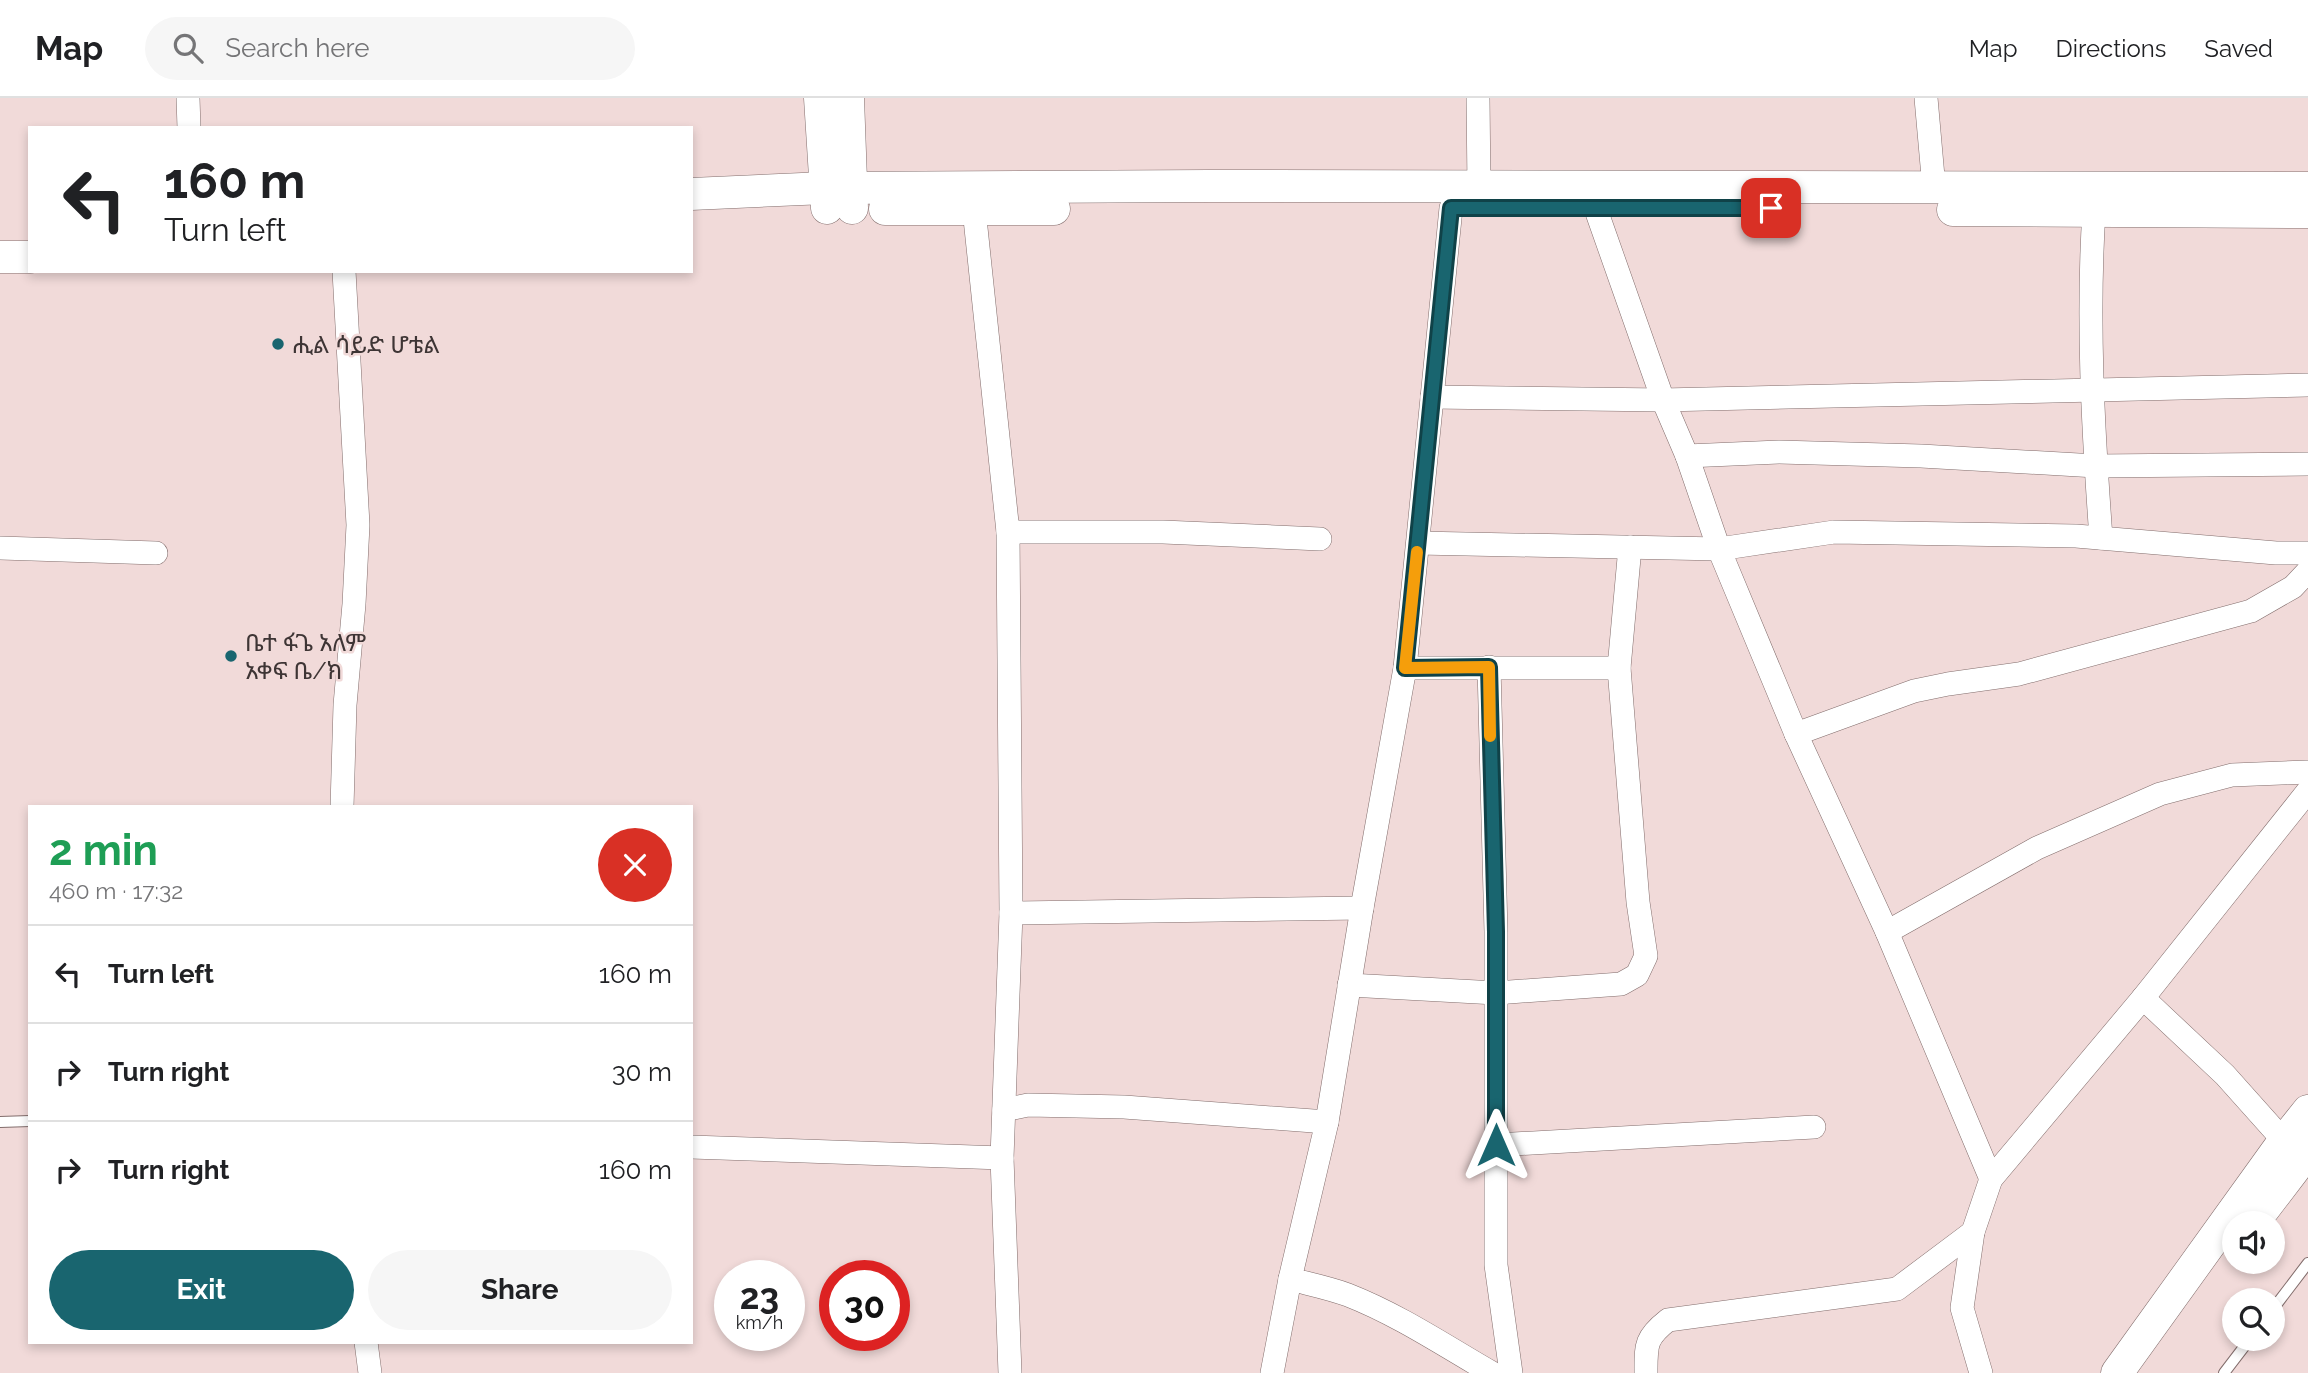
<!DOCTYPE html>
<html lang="en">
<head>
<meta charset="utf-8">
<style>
	body { margin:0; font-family:Raleway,"Noto Sans Ethiopic",sans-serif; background:#f6f6f6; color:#202124; height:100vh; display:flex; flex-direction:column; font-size:26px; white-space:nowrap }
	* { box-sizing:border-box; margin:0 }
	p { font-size:23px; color:#757577 }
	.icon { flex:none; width:38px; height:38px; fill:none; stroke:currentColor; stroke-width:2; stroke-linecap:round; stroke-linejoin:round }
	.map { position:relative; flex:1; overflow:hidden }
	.side { position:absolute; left:28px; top:707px; width:665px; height:539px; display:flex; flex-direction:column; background:#fff; border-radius:0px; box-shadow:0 4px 10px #0003 }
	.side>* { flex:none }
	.hud { position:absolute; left:28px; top:28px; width:665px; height:147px; border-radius:0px; box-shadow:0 4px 10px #0003; background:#fff; color:#202124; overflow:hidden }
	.tools { position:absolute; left:2222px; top:1113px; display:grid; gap:14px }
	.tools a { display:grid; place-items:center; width:63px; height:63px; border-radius:50%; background:#fff; box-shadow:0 4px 10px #0003; font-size:35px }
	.speed { position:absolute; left:714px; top:1162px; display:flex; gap:14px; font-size:35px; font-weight:700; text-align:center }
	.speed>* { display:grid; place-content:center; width:91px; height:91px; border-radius:50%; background:#fff; box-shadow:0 4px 10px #0003; line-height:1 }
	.speed small { font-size:18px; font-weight:400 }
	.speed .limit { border:10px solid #d22; background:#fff; color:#111 }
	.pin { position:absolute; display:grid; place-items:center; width:60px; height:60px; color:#fff; margin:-30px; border-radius:14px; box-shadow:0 4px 10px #0006 }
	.me { position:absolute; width:77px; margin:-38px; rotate:0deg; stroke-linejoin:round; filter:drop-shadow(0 0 5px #0008) }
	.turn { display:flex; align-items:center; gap:24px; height:147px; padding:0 21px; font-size:32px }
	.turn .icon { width:91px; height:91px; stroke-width:2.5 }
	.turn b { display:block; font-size:49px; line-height:60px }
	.round { display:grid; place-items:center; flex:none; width:74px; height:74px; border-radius:37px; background:#f6f6f6 }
	.overview { display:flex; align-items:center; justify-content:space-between; height:119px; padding:0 21px }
	h1 { font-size:42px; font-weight:700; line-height:52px; color:#1e9e55 }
	.button { display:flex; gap:14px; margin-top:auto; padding:14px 21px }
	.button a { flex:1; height:80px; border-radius:42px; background:#19656f; color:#fff; font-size:28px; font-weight:700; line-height:80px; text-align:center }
	.button a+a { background:#f6f6f6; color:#202124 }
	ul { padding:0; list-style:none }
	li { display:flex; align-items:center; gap:21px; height:98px; padding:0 21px; border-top:2px solid #e0e0e0 }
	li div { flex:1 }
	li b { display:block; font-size:26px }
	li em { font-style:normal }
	header { display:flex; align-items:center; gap:42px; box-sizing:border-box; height:98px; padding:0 35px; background:#fff; border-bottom:2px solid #e0e0e0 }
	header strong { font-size:33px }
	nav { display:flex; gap:38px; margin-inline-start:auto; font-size:24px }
	.search { width:490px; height:63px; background:#f6f6f6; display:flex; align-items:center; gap:18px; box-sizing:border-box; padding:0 24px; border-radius:38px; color:#757577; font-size:26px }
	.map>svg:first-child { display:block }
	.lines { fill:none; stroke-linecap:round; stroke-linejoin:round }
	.lane-casing { stroke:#826d6c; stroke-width:12 }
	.street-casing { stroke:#826d6c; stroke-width:24 }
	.secondary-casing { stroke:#826d6c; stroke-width:33 }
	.lane { stroke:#fff; stroke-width:10 }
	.street { stroke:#fff; stroke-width:23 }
	.secondary { stroke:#fff; stroke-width:32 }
	.route-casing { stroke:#104248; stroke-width:18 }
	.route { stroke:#19656f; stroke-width:12 }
	.slow { stroke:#f59e0b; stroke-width:12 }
	.poi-dot { fill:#19656f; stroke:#f1dad9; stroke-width:2.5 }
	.labels { text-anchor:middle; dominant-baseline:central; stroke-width:5; stroke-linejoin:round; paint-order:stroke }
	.poi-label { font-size:24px; fill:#3e3535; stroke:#f1dad9; text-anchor:start }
</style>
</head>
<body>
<header>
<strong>Map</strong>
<div class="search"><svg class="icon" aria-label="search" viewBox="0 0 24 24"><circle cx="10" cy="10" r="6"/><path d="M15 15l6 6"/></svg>Search here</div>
<nav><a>Map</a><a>Directions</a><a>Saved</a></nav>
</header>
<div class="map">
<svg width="2308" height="1275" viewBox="0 0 2308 1275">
	<rect width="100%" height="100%" fill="#f1dad9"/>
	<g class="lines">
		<g class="lane-casing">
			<g id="lane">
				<polyline points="0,1024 30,1023"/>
				<polyline points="2273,1211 2308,1165"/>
				<polyline points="2224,1275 2250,1241"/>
			</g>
		</g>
		<g class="street-casing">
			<g id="street">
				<polyline points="188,0 189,30"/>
				<polyline points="1478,0 1479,89"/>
				<polyline points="1926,0 1934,90"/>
				<polyline points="1595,109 1663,302 1687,358 1719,451 1796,636 1887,834 1991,1081"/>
				<polyline points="974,111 1008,434 1011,815 1002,1060 1010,1275"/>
				<path d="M2094 113C2087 222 2093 331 2101 440"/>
				<polyline points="1432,299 1663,302 2308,287"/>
				<polyline points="1687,358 1779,354 1921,358 2096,368 2308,366"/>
				<polyline points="1008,434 1163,434 1320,441"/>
				<polyline points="1418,445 1719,451 1834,434 2076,438 2276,455 2308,455"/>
				<polyline points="0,450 156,455"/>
				<polyline points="1489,569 1496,834 1496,1167 1511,1275"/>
				<polyline points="1405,570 1619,570"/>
				<polyline points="1796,636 1914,593 1948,586 2019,576 2251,513 2293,489 2308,473"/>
				<polyline points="342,709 345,607 354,506 358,427 344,173"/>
				<polyline points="1011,815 1362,810"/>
				<polyline points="1887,834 2037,750 2160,696 2232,677 2308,674"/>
				<polyline points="1349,887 1496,895 1621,886 1637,877 1646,858 1638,804 1619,570 1630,449"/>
				<polyline points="2143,900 2225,977 2284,1043"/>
				<polyline points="1004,1012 1028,1007 1124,1009 1327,1024"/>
				<polyline points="1496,1047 1814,1029"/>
				<polyline points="691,1049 1002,1060"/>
				<path d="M1290 1181C1309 1186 1329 1190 1348 1197 1399 1217 1445 1248 1492 1275"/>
				<polyline points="366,1244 370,1275"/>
				<polyline points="1272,1275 1290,1181 1327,1024 1362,810 1405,570 1451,110"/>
				<path d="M1646 1275C1646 1247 1645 1240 1668 1222L1897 1191 1973 1134"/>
				<polyline points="1981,1275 1962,1210 1973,1134 1991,1081 2143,900 2308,693"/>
			</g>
		</g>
		<g class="secondary-casing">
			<g id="secondary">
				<polyline points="820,0 827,110"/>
				<polyline points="848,0 852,110"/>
				<polyline points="691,96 825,90 1209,88 2308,90"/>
				<polyline points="885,111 1054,111"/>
				<polyline points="1953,112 2308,114"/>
				<polyline points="0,159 30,159"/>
				<polyline points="2253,1125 2308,1053"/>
				<polyline points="2117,1275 2284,1043 2308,1013"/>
			</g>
		</g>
		<use href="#lane" class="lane"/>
		<use href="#street" class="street"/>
		<use href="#secondary" class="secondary"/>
	</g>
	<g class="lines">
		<g class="route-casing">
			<polyline id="route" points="1496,1047 1496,834 1489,569 1405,570 1451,110 1771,110"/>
		</g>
		<use href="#route" class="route"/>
		<polyline class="slow" points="1417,454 1405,570 1489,569 1490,638"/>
	</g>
	<g class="poi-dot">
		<circle cx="278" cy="246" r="7"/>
		<circle cx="231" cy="558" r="7"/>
	</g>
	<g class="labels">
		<g class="poi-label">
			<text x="292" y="246">ሒል ሳይድ ሆቴል</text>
			<text x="245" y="544">ቤተ ፋጌ አለም<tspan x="245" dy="28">አቀፍ ቤ/ክ</tspan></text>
		</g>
	</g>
</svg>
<div class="tools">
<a><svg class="icon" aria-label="sound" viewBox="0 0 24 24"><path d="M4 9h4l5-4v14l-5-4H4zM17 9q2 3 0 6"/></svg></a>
<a><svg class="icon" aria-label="search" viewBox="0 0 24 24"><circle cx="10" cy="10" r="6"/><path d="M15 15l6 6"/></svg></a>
</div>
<div class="speed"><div>23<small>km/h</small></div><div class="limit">30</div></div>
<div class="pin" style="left:1771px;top:110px;background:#d93025"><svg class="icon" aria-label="arrive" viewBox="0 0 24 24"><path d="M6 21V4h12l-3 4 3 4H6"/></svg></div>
<svg class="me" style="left:1496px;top:1047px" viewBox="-20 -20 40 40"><path d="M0-17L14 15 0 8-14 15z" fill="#19656f" stroke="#fff" stroke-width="4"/></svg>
<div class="hud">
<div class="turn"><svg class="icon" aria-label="left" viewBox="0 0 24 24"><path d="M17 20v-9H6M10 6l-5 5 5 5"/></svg><div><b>160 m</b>Turn left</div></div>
</div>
<section class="side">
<div class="overview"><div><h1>2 min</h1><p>460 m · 17:32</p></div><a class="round" style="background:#d93025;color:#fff"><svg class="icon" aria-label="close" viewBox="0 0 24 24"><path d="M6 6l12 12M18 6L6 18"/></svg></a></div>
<ul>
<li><svg class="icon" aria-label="left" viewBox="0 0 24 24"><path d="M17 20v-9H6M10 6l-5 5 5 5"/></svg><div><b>Turn left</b></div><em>160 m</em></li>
<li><svg class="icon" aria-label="right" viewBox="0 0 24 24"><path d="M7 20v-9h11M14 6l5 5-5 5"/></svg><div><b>Turn right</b></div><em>30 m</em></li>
<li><svg class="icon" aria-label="right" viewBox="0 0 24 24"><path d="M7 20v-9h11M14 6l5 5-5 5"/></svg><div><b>Turn right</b></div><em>160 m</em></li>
</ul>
<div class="button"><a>Exit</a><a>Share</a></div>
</section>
</div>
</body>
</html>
